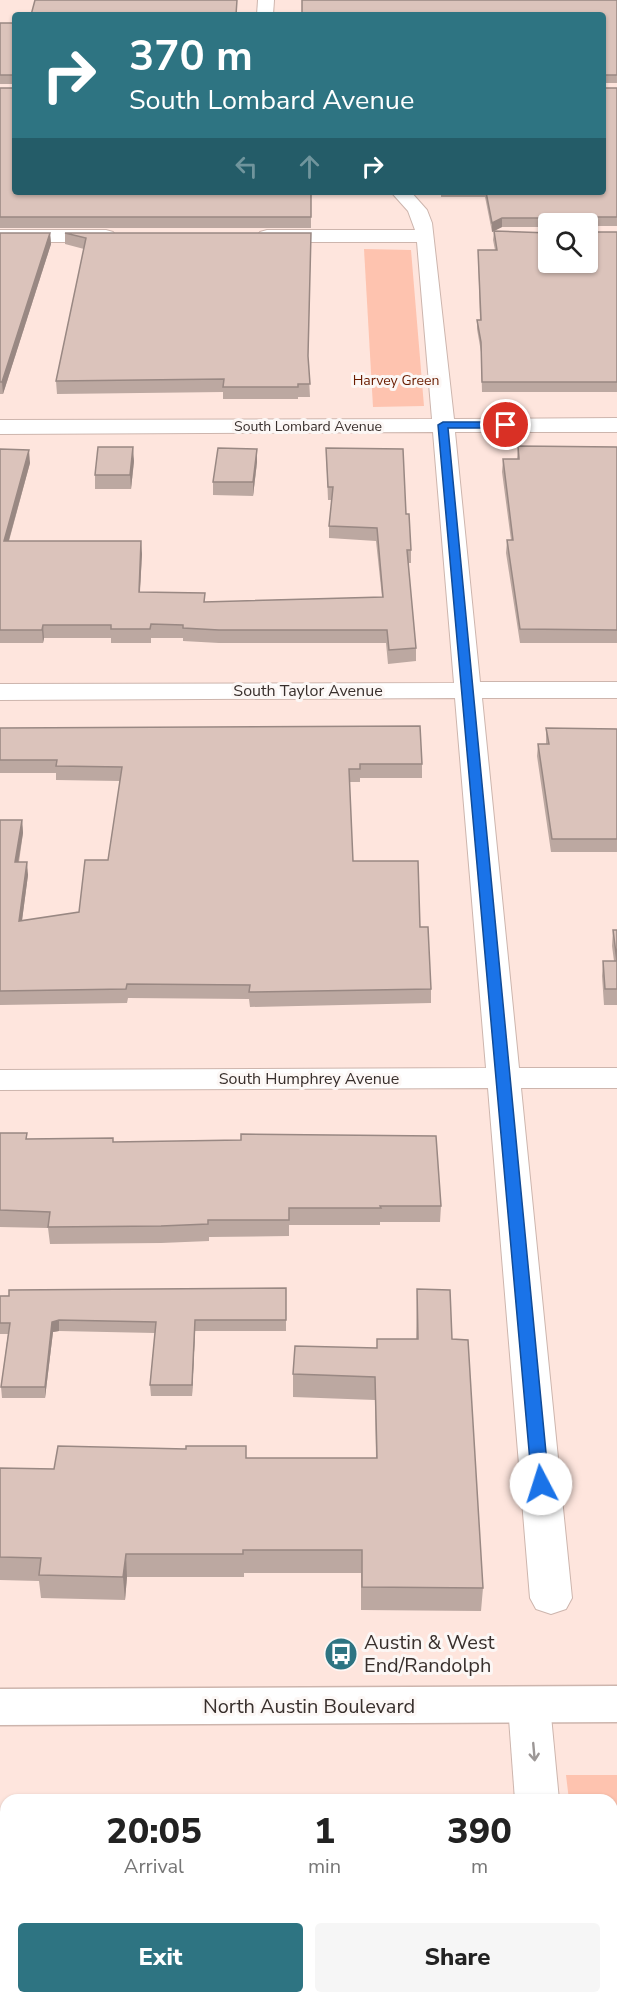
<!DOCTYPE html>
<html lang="en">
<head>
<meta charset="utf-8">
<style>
	body { margin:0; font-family:"Nunito Sans",sans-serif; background:#f6f6f6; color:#222; height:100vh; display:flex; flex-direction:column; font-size:22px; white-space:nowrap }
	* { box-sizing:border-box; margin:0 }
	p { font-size:20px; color:#767676 }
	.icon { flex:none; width:33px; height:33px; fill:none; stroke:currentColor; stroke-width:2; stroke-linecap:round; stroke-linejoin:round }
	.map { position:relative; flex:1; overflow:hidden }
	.sheet { position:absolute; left:0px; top:1794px; width:618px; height:210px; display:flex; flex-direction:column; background:#fff; border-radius:18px 18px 0 0; box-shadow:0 2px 4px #0004 }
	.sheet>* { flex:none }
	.guide { position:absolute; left:12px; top:12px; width:594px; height:183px; border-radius:6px; box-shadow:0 2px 4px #0004; background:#2e7482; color:#fff; overflow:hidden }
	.buttons { position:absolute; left:538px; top:213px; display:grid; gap:12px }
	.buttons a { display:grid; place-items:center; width:60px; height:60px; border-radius:6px; background:#fff; box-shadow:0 2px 4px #0004; font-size:30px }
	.pin { position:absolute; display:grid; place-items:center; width:51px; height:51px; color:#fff; margin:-26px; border:3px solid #fff; border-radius:50%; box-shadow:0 2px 6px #0007 }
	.me { position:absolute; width:66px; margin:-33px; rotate:355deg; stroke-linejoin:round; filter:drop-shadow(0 0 4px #0008) }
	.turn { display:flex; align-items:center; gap:21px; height:126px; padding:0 18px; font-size:27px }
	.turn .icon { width:78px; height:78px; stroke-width:2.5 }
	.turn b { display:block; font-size:42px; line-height:51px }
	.lanes { display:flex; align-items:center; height:57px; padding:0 18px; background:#0003; justify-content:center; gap:30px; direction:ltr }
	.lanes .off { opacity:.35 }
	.eta { display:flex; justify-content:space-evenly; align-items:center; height:102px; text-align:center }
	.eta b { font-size:36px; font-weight:800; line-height:42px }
	.cta { display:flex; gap:12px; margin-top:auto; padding:12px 18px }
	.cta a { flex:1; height:69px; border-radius:6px; background:#2e7482; color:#fff; font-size:24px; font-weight:800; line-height:69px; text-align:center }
	.cta a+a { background:#f6f6f6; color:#222 }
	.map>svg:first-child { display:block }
	.green { fill:#fec3af }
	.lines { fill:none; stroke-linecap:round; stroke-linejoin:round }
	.minor-casing { stroke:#cdb5ad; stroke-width:2 }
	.tertiary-casing { stroke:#cdb5ad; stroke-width:3 }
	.minor { fill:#fff; fill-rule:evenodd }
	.tertiary { fill:#fff; fill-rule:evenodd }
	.wall { fill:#bca8a1 }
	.shaded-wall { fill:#998883 }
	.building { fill:#dbc3bb; stroke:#998883; stroke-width:1.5 }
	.oneway { stroke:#9c9796 }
	.route { fill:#1a73e8; stroke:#114b97; stroke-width:1.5 }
	.labels { text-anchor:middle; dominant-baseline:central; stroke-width:6; stroke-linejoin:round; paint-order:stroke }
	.far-park-label { font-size:14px; fill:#6a1d00; stroke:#fcf7f5 }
	.far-street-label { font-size:14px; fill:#382f2c; stroke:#fcf7f5 }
	.street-label { font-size:16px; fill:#382f2c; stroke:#fcf7f5 }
	.near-poi-label { font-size:20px; fill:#382f2c; stroke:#fcf7f5; text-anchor:start }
	.near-street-label { font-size:20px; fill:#382f2c; stroke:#fcf7f5 }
</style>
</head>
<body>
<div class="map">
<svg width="617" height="2004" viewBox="0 0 617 2004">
	<rect width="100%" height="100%" fill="#fee5dd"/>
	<g class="green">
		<polygon points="364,249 411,250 424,406 373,407"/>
		<polygon points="566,1775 617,1775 617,2004 588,2004 588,1998 612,1998 612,1800 569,1800"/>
	</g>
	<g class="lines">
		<g class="minor-casing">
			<g id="minor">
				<polygon points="258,0 274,0 273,15 257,15"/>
				<polygon points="391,192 411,192 427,210 432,223 454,419 617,418 617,432 455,432 480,682 617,682 617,698 482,698 519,1068 617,1068 617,1088 521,1088 572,1598 566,1609 551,1614 536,1609 530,1598 488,1088 0,1090 0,1070 486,1068 455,698 0,700 0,684 454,683 433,432 0,434 0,420 432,419 417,242 267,242 260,240 257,236 260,232 267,230 415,230 408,211"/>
				<polygon points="0,230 106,230 113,232 116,236 113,240 106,242 0,242"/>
				<polygon points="529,1688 544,1693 550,1705 559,1800 515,1800 508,1705 514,1693"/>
				<rect x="529" y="1998" width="48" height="6"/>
			</g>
		</g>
		<g class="tertiary-casing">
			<polygon id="tertiary" points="617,1686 617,1722 0,1725 0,1689"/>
		</g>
		<use href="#minor" class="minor"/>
		<use href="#tertiary" class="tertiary"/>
	</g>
	<g class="wall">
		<polygon points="617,0 617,83 603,83 603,15"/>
		<rect x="0" y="23" width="15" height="61"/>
		<polygon points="0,88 311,192 311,228 0,228"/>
		<polygon points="617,88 617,226 588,226 588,224 549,224 549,227 502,227 492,232 485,197 441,197 441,192 603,192"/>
		<polygon points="494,231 549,233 617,232 617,392 482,392 481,352 477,329 477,320 480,320 478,250 495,250 493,240"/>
		<polygon points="0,233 50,233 51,244 3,394 0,394"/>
		<polygon points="65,233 311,233 308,359 310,397 298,397 298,399 223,399 223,392 57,394 56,381 84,249 65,244"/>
		<polygon points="518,446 617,447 617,643 520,643 506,553 507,540 511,540 502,472 503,459 517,459"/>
		<polygon points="326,448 406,514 411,550 411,563 408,563 416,648 416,661 388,664 386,643 219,643 183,641 183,638 151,638 151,643 111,643 111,638 44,638 43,643 0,643 0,449 30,463 9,541 142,554 140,592 205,602 382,597 376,541 329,538 329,526 332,500 328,500"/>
		<polygon points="257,449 257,462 253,496 213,495 213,482"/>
		<polygon points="134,461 131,489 95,489 95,475"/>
		<polygon points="0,728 422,764 422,778 360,778 360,782 349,782 353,861 420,927 431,989 431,1003 250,1007 249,999 128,998 127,1003 0,1005 0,820 22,820 23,833 19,862 28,875 22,921 79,912 108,860 120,781 56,780 56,773 0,773"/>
		<polygon points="546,728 617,729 617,852 551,852 537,756 538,744 546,744"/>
		<polygon points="613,930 617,930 617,1005 604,1005 602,976 603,961 614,961 612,946"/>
		<polygon points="0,1133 27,1139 113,1138 113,1142 441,1206 440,1222 380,1222 380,1225 289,1225 289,1236 209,1237 209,1241 161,1243 50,1244 48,1228 0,1227"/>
		<polygon points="286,1288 286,1331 195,1331 192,1396 151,1396 150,1385 155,1333 59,1331 53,1332 45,1398 2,1398 1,1387 8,1334 0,1334 0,1296"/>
		<polygon points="417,1289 452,1339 483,1588 481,1611 361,1610 361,1573 244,1573 244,1577 127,1577 125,1600 41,1598 39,1581 0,1580 0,1468 54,1469 186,1449 246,1446 246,1458 376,1458 375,1400 293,1397 293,1374 377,1348 416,1339"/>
		<rect x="0" y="1828" width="6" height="164"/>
	</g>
	<g class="shaded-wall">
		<polygon points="502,218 502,227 492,232 492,223"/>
		<polygon points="50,233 51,244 3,394 2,382"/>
		<polygon points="133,447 134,461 131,489 130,475"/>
		<polygon points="257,449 257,462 253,496 253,482"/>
		<polygon points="29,450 30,463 5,554 4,541"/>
		<polygon points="141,541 142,554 139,605 139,592"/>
		<polygon points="43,625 44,638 43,643 42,630"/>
		<polygon points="22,820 23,833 16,875 15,862"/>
		<polygon points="27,862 28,875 20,935 19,921"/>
		<polygon points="59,1320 59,1331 53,1332 45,1398 45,1387 52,1322"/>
		<polygon points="195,1320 195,1331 192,1396 192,1385"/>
		<polygon points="126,1554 127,1577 125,1600 123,1577"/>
		<polygon points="75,1998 79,1998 78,2004 74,2004"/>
	</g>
	<g class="building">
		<polygon points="35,0 237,0 236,15 31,15"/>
		<polygon points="302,0 617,0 617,75 603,75 603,15 302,15"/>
		<rect x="0" y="23" width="15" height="52"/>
		<polygon points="0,88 15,88 15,192 311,192 311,217 0,217"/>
		<polygon points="603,88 617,88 617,217 587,217 587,224 552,224 552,220 549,218 502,218 492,223 486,192 603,192"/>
		<polygon points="494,231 549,233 549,262 588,262 588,232 617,232 617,382 482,382 481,342 477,320 481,320 478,250 497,250"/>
		<polygon points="0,233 50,233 2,382 0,382"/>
		<polygon points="65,233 311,233 308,356 310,384 298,384 298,387 223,387 224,379 56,381 86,238"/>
		<polygon points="518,446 617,447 617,630 520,629 507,540 513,540 503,459 519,459"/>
		<polygon points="98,447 133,447 130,475 95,475"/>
		<polygon points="218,448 257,449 253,482 213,482"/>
		<polygon points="326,448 403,449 406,514 409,514 411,550 407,550 416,648 389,650 387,630 219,630 183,628 183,625 151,624 150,629 111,629 111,625 43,625 42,630 0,630 0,449 29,450 4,541 141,541 139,592 205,593 204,602 383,597 377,528 329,526 333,487 328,487"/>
		<polygon points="420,726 422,764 360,764 360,769 349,769 353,861 418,861 420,927 428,927 431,989 249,992 250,985 127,984 126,989 0,991 0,820 22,820 15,862 27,862 19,921 79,912 85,860 108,860 122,767 56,766 57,760 0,760 0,728"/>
		<polygon points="546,728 617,729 617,839 552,839 538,744 549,744"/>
		<polygon points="613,930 617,930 617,989 605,989 603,961 617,961"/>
		<polygon points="0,1133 27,1133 26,1139 113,1138 113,1142 241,1140 241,1134 436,1136 441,1206 380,1206 381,1208 289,1208 289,1220 208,1220 208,1224 161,1226 48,1227 50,1212 0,1210"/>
		<polygon points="286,1288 286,1320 195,1320 192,1385 150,1385 156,1322 59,1320 52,1322 45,1387 1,1387 10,1323 0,1323 0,1296 9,1296 9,1290"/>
		<polygon points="417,1289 450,1290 452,1339 468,1340 483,1588 362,1587 362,1550 243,1550 243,1554 126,1554 123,1577 39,1575 41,1558 0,1557 0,1468 54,1469 58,1446 186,1449 186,1446 246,1446 246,1458 377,1458 375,1377 293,1374 295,1346 377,1348 377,1339 418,1339"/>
		<rect x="0" y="1828" width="6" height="145"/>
		<polygon points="8,1998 75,1998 74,2004 7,2004"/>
		<polygon points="368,1998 482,1998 483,2004 368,2004"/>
	</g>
	<defs><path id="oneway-shaft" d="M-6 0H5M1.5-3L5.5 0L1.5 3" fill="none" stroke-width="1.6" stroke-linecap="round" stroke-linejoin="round" transform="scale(1.5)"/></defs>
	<use class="oneway" href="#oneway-shaft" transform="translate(534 1752) rotate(85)"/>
	<polygon class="route" points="443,422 506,422 511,425 506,428 448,428 549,1484 547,1489 541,1490 535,1489 532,1484 438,425"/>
	<defs>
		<g id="bus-disc" transform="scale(1.725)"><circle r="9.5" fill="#2e7482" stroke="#fcf7f5"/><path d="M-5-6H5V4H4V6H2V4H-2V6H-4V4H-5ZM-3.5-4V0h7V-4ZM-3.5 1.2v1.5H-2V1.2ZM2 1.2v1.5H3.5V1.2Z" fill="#fff"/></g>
	</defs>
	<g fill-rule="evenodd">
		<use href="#bus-disc" x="341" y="1654"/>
	</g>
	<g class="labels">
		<g class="far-park-label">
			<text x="396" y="380">Harvey Green</text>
		</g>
		<g class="far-street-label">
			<text x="308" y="426">South Lombard Avenue</text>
		</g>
		<g class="street-label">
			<text x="308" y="691">South Taylor Avenue</text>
			<text x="309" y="1079">South Humphrey Avenue</text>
		</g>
		<g class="near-poi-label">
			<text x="364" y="1642">Austin &amp; West<tspan x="364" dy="23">End/Randolph</tspan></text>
		</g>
		<g class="near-street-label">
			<text x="309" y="1706">North Austin Boulevard</text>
		</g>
	</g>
</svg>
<div class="buttons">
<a><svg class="icon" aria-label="search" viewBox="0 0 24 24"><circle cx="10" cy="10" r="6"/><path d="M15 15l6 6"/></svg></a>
</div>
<div class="pin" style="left:506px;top:425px;background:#d93025"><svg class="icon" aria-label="arrive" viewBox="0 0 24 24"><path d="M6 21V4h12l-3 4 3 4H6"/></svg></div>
<svg class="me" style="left:541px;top:1484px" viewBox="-20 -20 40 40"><circle r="19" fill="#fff"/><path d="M0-13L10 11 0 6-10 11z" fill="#1a73e8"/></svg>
<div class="guide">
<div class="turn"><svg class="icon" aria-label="right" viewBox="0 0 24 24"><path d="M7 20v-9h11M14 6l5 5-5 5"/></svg><div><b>370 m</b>South Lombard Avenue</div></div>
<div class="lanes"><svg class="icon off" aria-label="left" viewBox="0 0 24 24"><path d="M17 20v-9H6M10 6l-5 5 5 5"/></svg><svg class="icon off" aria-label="ahead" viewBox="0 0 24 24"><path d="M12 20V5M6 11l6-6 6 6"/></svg><svg class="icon" aria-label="right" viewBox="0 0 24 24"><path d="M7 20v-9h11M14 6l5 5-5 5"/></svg></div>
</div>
<section class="sheet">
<div class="eta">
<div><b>20:05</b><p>Arrival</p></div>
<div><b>1</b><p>min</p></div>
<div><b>390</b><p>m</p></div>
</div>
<div class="cta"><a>Exit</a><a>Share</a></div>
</section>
</div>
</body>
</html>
